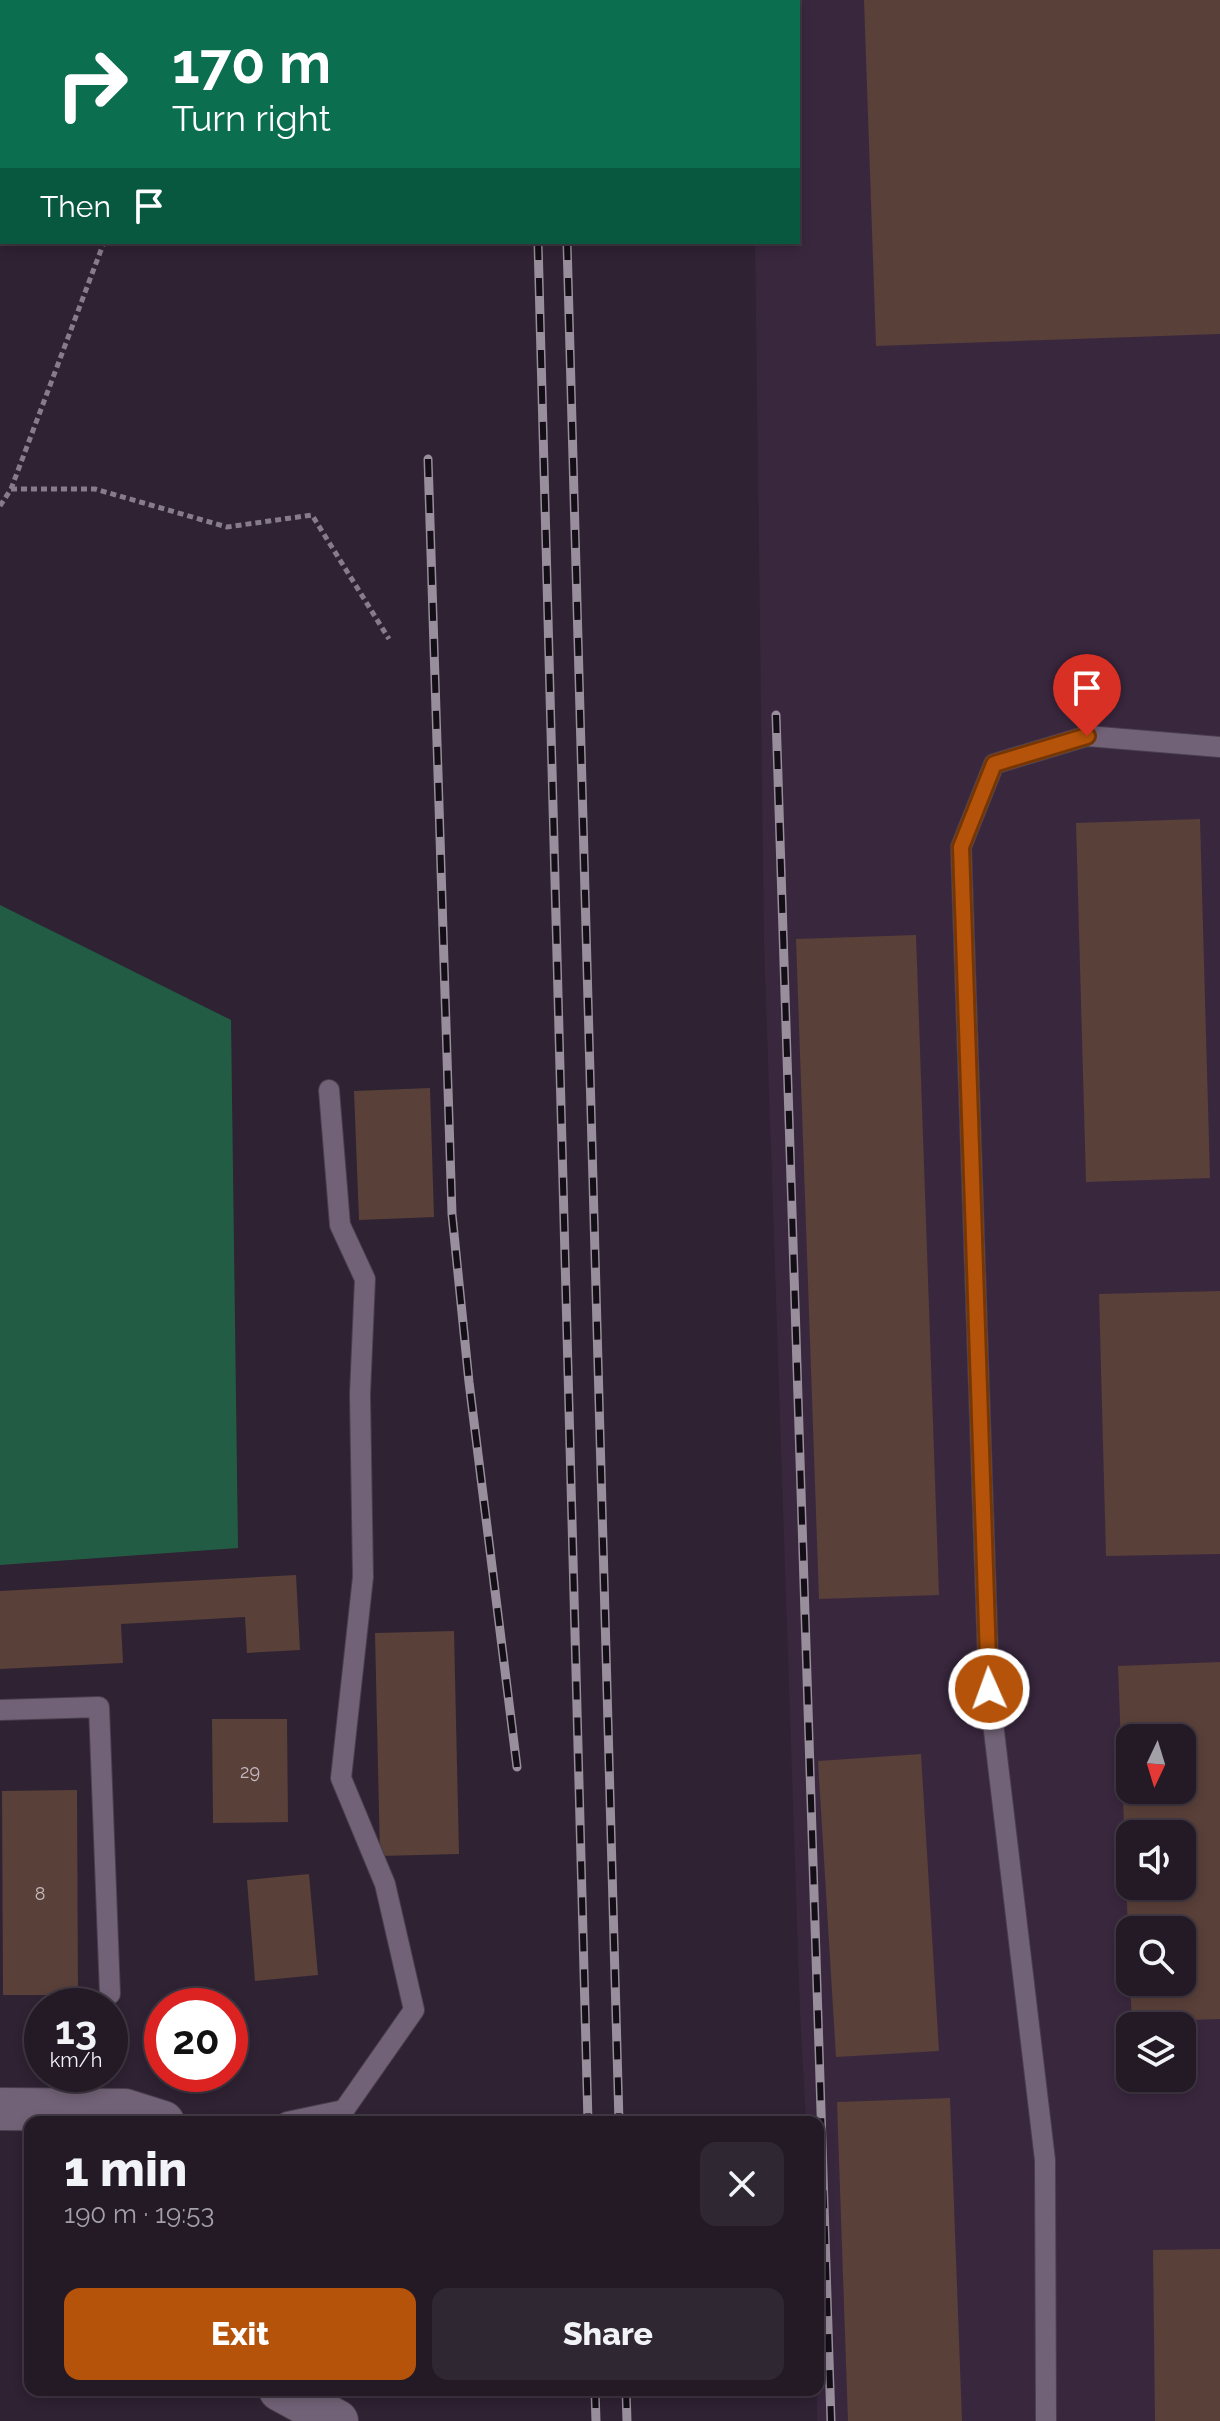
<!DOCTYPE html>
<html lang="en">
<head>
<meta charset="utf-8">
<style>
	body { margin:0; font-family:Raleway,sans-serif; background:#2f2732; color:#f1f3f6; height:100vh; display:flex; flex-direction:column; font-size:30px; white-space:nowrap }
	* { box-sizing:border-box; margin:0 }
	p { font-size:26px; color:#a3a1a7 }
	.icon { flex:none; width:44px; height:44px; fill:none; stroke:currentColor; stroke-width:2; stroke-linecap:round; stroke-linejoin:round }
	.map { position:relative; flex:1; overflow:hidden }
	.sheet { position:absolute; left:24px; top:2116px; width:800px; height:280px; display:flex; flex-direction:column; background:#231a26; border-radius:16px; box-shadow:0 4px 12px #0003,0 0 0 2px #403843 }
	.sheet>* { flex:none }
	.guide { position:absolute; left:0px; top:0px; width:800px; height:244px; box-shadow:0 4px 12px #0003,0 0 0 2px #403843; background:#0b6e4f; color:#fff; overflow:hidden }
	.needle { width:52px; rotate:184deg }
	.controls { position:absolute; left:1116px; top:1724px; display:grid; gap:16px }
	.controls a { display:grid; place-items:center; width:80px; height:80px; border-radius:16px; background:#231a26; box-shadow:0 4px 12px #0003,0 0 0 2px #403843; font-size:40px }
	.speed { position:absolute; left:24px; top:1988px; display:flex; gap:16px; font-size:40px; font-weight:700; text-align:center }
	.speed>* { display:grid; place-content:center; width:104px; height:104px; border-radius:50%; background:#231a26; box-shadow:0 4px 12px #0003,0 0 0 2px #403843; line-height:1 }
	.speed small { font-size:20px; font-weight:400 }
	.speed .limit { border:12px solid #d22; background:#fff; color:#111 }
	.pin { position:absolute; display:grid; place-items:center; width:68px; height:68px; color:#fff; margin:-82px -34px; border-radius:50% 50% 50% 0; rotate:-45deg; box-shadow:0 0 8px #0007 }
	.pin .icon { rotate:45deg }
	.me { position:absolute; width:88px; margin:-44px; rotate:358deg; stroke-linejoin:round; filter:drop-shadow(0 0 6px #0008) }
	.turn { display:flex; align-items:center; gap:28px; height:168px; padding:0 40px; font-size:36px }
	.turn .icon { width:104px; height:104px; stroke-width:2.5 }
	.turn b { display:block; font-size:56px; line-height:68px }
	.then { display:flex; align-items:center; height:76px; padding:0 40px; background:#0003; gap:16px; font-size:30px }
	.round { display:grid; place-items:center; flex:none; width:84px; height:84px; border-radius:16px; background:#2f2732 }
	.headline { display:flex; align-items:center; justify-content:space-between; height:136px; padding:0 40px }
	h1 { font-size:48px; font-weight:800; line-height:60px }
	.primary-button { display:flex; gap:16px; margin-top:auto; padding:16px 40px }
	.primary-button a { flex:1; height:92px; border-radius:16px; background:#b45309; color:#fff; font-size:32px; font-weight:800; line-height:92px; text-align:center }
	.primary-button a+a { background:#2f2732; color:#f1f3f6 }
	.map>svg:first-child { display:block }
	.built { fill:#39273e; fill-rule:evenodd }
	.green { fill:#225c45 }
	.building { fill:#594039; fill-rule:evenodd }
	.lines { fill:none; stroke-linecap:round; stroke-linejoin:round }
	.service-casing { stroke:#4a3f4e; stroke-width:22 }
	.minor-casing { stroke:#4a3f4e; stroke-width:44 }
	.path { stroke:#877c8a; stroke-width:5; stroke-dasharray:6 4; stroke-linecap:butt }
	.service { stroke:#726277; stroke-width:20 }
	.minor { stroke:#726277; stroke-width:42 }
	.rail-casing { stroke:#998e9c; stroke-width:9 }
	.rail { stroke:#140e16; stroke-width:6; stroke-dasharray:18; stroke-linecap:butt }
	.route-casing { stroke:#753606; stroke-width:20 }
	.route { stroke:#b45309; stroke-width:14 }
	.labels { text-anchor:middle; dominant-baseline:central; stroke-width:8; stroke-linejoin:round; paint-order:stroke }
	.number-label { font-size:18px; fill:#c6bac1 }
</style>
</head>
<body>
<div class="map">
<svg width="1220" height="2421" viewBox="0 0 1220 2421">
	<rect width="100%" height="100%" fill="#2f2233"/>
	<path class="built" d="M749 0H1220V2421H817L818 2122H806L800 2013 764 942 755 242H798V2ZM1130 1738H1182V1790H1130ZM1130 1834H1182V1886H1130ZM1130 1930H1182V1982H1130ZM1130 2026H1182V2078H1130Z"/>
	<polygon class="green" points="0,905 231,1020 238,1548 0,1565"/>
	<g class="building">
		<polygon points="864,0 1220,0 1220,334 876,346"/>
		<polygon points="1200,819 1210,1178 1086,1182 1076,823"/>
		<polygon points="916,935 939,1595 819,1599 796,939"/>
		<polygon points="430,1088 434,1217 359,1220 354,1091"/>
		<polygon points="1220,1291 1220,1554 1106,1556 1099,1294"/>
		<polygon points="296,1575 300,1650 247,1653 245,1617 121,1624 123,1663 0,1669 0,1591"/>
		<polygon points="454,1631 459,1854 380,1856 375,1633"/>
		<path d="M1220 1662V2019L1132 2022 1130 1982H1182V1930H1128L1118 1666ZM1130 1738H1182V1790H1130ZM1130 1834H1182V1886H1130Z"/>
		<polygon points="212,1719 287,1719 288,1822 213,1823"/>
		<polygon points="921,1754 939,2051 836,2057 818,1761"/>
		<polygon points="77,1790 78,1995 3,1995 2,1791"/>
		<polygon points="309,1874 318,1975 255,1981 247,1880"/>
		<polygon points="950,2098 962,2421 848,2421 837,2102"/>
		<polygon points="1220,2249 1220,2421 1155,2421 1153,2250"/>
	</g>
	<g class="lines">
		<g class="service-casing">
			<g id="service">
				<polyline points="0,1710 99,1707 110,1994"/>
				<polyline points="287,2122 344,2110 414,2010 385,1884 341,1778 363,1577 360,1394 365,1279 340,1225 329,1090"/>
				<polyline points="1046,2421 1045,2160 989,1689 961,847 994,764 1087,736 1220,747"/>
			</g>
		</g>
		<g class="minor-casing">
			<g id="minor">
				<polyline points="0,2109 125,2110 163,2122"/>
				<polyline points="280,2390 337,2421"/>
			</g>
		</g>
		<g class="path">
			<polyline points="11,489 95,489 227,527 312,515 389,639"/>
			<polyline points="0,506 11,489 104,242"/>
		</g>
		<use href="#service" class="service"/>
		<use href="#minor" class="minor"/>
		<g class="rail-casing">
			<g id="rail">
				<polyline points="531,0 531,2"/>
				<polyline points="560,0 560,2"/>
				<polyline points="538,242 588,2122"/>
				<polyline points="567,242 619,2122"/>
				<polyline points="428,459 452,1214 469,1382 517,1767"/>
				<polyline points="776,715 831,2421"/>
				<polyline points="595,2390 596,2421"/>
				<polyline points="626,2390 627,2421"/>
			</g>
		</g>
		<use href="#rail" class="rail"/>
	</g>
	<g class="lines">
		<g class="route-casing">
			<polyline id="route" points="989,1689 961,847 994,764 1087,736"/>
		</g>
		<use href="#route" class="route"/>
	</g>
	<g class="labels">
		<g class="number-label">
			<text x="250" y="1771">29</text>
			<text x="40" y="1893">8</text>
		</g>
	</g>
</svg>
<div class="controls">
<a><svg class="needle" viewBox="-14 -14 28 28"><path d="M0-13l5 13h-10z" fill="#e53935"/><path d="M0 13l5-13h-10z" fill="#a3a1a7"/></svg></a>
<a><svg class="icon" aria-label="sound" viewBox="0 0 24 24"><path d="M4 9h4l5-4v14l-5-4H4zM17 9q2 3 0 6"/></svg></a>
<a><svg class="icon" aria-label="search" viewBox="0 0 24 24"><circle cx="10" cy="10" r="6"/><path d="M15 15l6 6"/></svg></a>
<a><svg class="icon" aria-label="layers" viewBox="0 0 24 24"><path d="M12 4l9 5-9 5-9-5zM3 14l9 5 9-5"/></svg></a>
</div>
<div class="speed"><div>13<small>km/h</small></div><div class="limit">20</div></div>
<div class="pin" style="left:1087px;top:736px;background:#d93025"><svg class="icon" aria-label="arrive" viewBox="0 0 24 24"><path d="M6 21V4h12l-3 4 3 4H6"/></svg></div>
<svg class="me" style="left:989px;top:1689px" viewBox="-20 -20 40 40"><circle r="17" fill="#b45309" stroke="#fff" stroke-width="3"/><path d="M0-11L8 9 0 5-8 9z" fill="#fff"/></svg>
<div class="guide">
<div class="turn"><svg class="icon" aria-label="right" viewBox="0 0 24 24"><path d="M7 20v-9h11M14 6l5 5-5 5"/></svg><div><b>170 m</b>Turn right</div></div>
<div class="then">Then<svg class="icon" aria-label="arrive" viewBox="0 0 24 24"><path d="M6 21V4h12l-3 4 3 4H6"/></svg></div>
</div>
<section class="sheet">
<div class="headline"><div><h1>1 min</h1><p>190 m · 19:53</p></div><a class="round"><svg class="icon" aria-label="close" viewBox="0 0 24 24"><path d="M6 6l12 12M18 6L6 18"/></svg></a></div>
<div class="primary-button"><a>Exit</a><a>Share</a></div>
</section>
</div>
</body>
</html>
